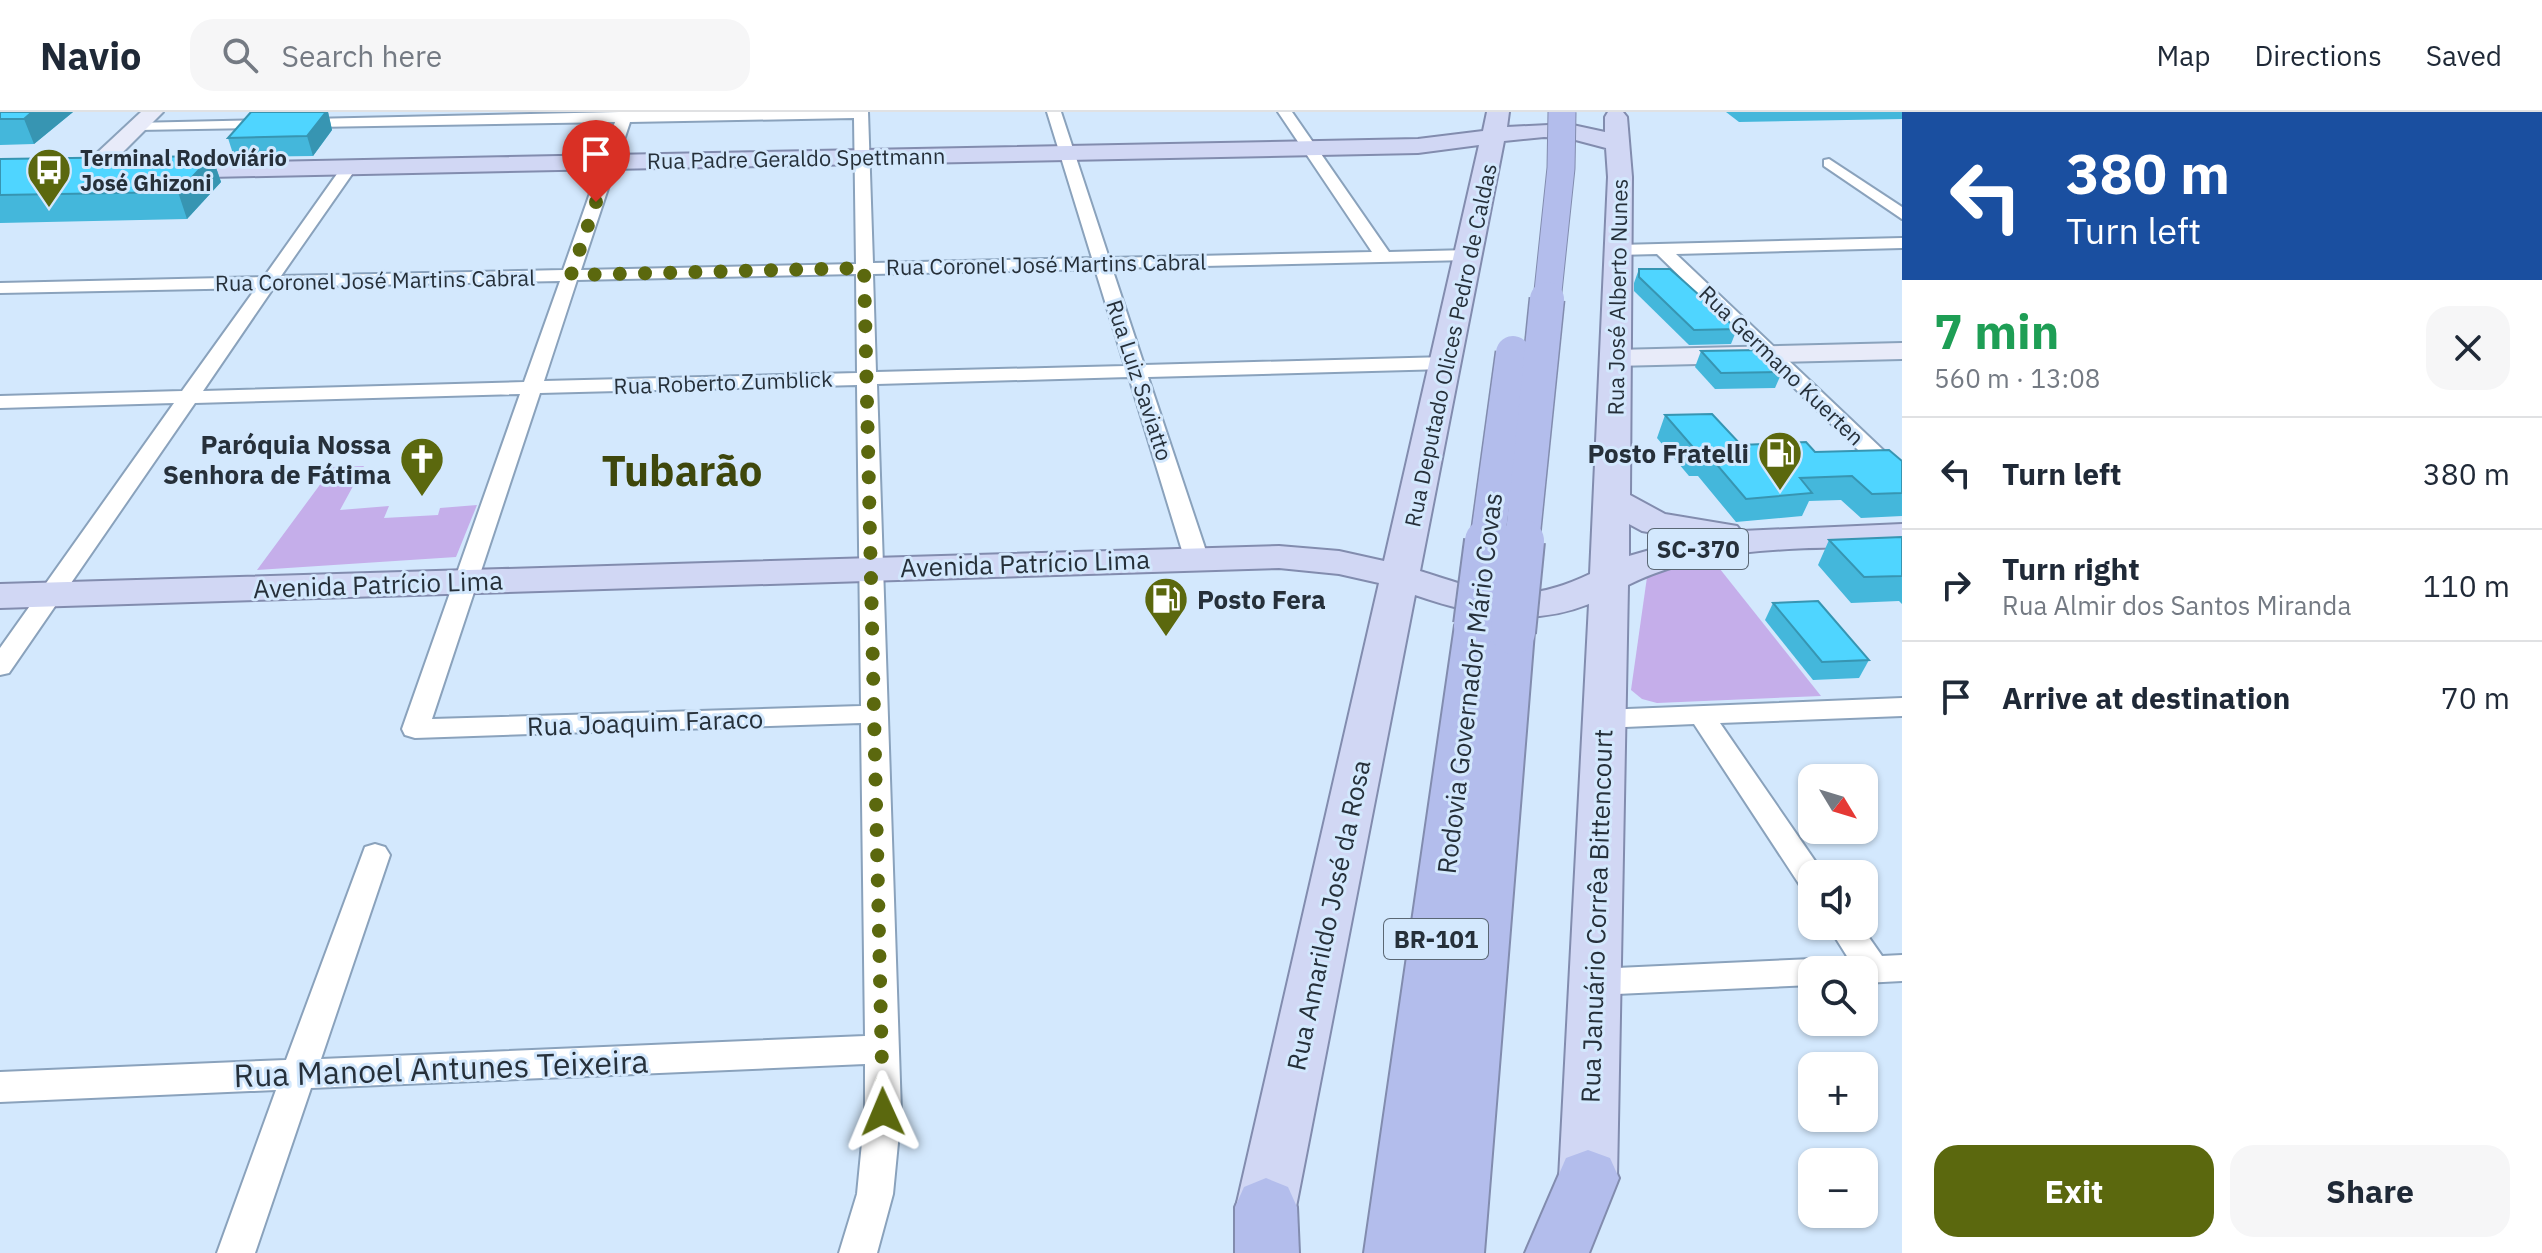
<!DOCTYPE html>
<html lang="en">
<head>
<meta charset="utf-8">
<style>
	body { margin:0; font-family:"IBM Plex Sans",sans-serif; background:#f6f6f7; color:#1f2937; height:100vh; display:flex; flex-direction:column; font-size:30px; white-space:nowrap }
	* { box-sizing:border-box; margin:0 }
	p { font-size:26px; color:#747a83 }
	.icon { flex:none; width:44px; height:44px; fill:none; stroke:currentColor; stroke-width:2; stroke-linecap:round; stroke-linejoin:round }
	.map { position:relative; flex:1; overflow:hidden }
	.panel { display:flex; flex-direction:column; background:#fff; width:640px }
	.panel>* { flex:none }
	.top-card { background:#1a4fa0; color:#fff; overflow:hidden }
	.needle { width:52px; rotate:128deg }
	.controls { position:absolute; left:1798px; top:652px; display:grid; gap:16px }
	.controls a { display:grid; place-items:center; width:80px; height:80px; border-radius:16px; background:#fff; box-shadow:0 2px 6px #0004; font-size:40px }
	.pin { position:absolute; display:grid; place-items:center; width:68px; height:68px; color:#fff; margin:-82px -34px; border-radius:50% 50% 50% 0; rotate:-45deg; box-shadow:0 0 8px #0007 }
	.pin .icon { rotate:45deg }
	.me { position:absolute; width:88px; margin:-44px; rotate:359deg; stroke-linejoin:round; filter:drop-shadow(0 0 6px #0008) }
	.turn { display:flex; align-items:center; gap:28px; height:168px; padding:0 32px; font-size:36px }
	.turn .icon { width:104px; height:104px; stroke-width:2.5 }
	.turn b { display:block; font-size:56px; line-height:68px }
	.round { display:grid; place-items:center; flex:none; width:84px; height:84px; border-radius:24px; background:#f6f6f7 }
	.overview { display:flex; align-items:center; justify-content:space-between; height:136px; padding:0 32px }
	h1 { font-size:48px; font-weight:700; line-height:60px; color:#1e9e55 }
	.action { display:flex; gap:16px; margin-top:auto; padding:16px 32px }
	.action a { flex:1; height:92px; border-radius:24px; background:#5b680e; color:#fff; font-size:32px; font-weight:700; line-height:92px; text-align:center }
	.action a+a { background:#f6f6f7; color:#1f2937 }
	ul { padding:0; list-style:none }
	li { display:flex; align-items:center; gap:24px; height:112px; padding:0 32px; border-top:2px solid #e0e1e3 }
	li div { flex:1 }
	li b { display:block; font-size:30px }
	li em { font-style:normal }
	header { display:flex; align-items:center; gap:48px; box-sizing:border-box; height:112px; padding:0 40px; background:#fff; border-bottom:2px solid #e0e1e3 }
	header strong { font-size:38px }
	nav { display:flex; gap:44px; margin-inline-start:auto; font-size:28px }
	.search { width:560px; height:72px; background:#f6f6f7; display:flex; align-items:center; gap:20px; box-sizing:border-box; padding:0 28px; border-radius:24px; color:#747a83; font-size:30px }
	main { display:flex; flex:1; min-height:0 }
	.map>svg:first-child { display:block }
	.green { fill:#c5aeea }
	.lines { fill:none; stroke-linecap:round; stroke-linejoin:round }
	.street-casing { stroke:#8aa2bc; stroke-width:4 }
	.secondary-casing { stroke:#8aa2bc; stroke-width:4 }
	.primary-casing { stroke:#828cae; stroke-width:4 }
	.highway-casing { stroke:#828cae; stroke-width:4 }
	.street { fill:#fff; fill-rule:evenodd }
	.secondary { fill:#e8ebf9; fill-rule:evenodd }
	.primary { fill:#d1d7f4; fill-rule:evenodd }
	.highway { fill:#b3bdec; fill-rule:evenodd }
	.highway-bridge-far2-casing { stroke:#828cae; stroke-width:29; stroke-linecap:butt }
	.highway-bridge-far1-casing { stroke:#828cae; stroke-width:37; stroke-linecap:butt }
	.highway-bridge-casing { stroke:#828cae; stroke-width:48; stroke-linecap:butt }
	.highway-bridge-far2 { stroke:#b3bdec; stroke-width:27 }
	.highway-bridge-far1 { stroke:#b3bdec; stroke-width:34 }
	.highway-bridge { stroke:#b3bdec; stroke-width:44 }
	.wall { fill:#44b7db }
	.shaded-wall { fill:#3795b2 }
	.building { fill:#4fd5ff; stroke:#3795b2; stroke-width:2 }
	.route { stroke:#5b680e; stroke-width:14; stroke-dasharray:0 25.2 }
	.labels { text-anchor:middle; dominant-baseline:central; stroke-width:6; stroke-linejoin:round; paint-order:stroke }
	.far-poi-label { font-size:22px; font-weight:bold; fill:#26303a; stroke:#d3e8fd; text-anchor:start }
	.far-street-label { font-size:22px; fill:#26303a; stroke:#d3e8fd }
	.shield { fill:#d3e8fd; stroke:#5a6774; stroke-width:2 }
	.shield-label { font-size:24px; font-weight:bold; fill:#26303a }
	.poi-label { font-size:26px; font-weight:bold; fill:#26303a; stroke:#d3e8fd; text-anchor:end }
	.street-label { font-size:26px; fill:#26303a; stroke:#d3e8fd }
	.near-street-label { font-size:32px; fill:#26303a; stroke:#d3e8fd }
	.town-label { font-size:42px; font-weight:bold; fill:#3e470c; stroke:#d3e8fd }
</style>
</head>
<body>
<header>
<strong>Navio</strong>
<div class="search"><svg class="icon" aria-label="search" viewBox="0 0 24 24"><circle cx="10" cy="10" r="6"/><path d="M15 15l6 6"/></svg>Search here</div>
<nav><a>Map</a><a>Directions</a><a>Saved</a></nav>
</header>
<main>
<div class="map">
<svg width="1902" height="1141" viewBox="0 0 1902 1141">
	<rect width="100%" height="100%" fill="#d3e8fd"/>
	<g class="green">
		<polygon points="364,354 340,398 389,394 384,406 438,403 440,396 477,393 456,445 257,458 333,355"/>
		<polygon points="1666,452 1716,452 1821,584 1657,591 1642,587 1631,578 1648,458"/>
	</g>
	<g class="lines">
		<g class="street-casing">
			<g id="street">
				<path d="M619 0H868L873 151 1092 146 1047 0H1061L1109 146 1372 140 1278 0H1292L1389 140 1469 138 1477 143 1469 148 1112 156 1144 253 1446 245 1456 251 1446 257 1148 265 1208 445 1204 450H1188L1184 445 1129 265 877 272 901 1000 893 1082 877 1141H839L857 1082 865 1000V952L311 976 255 1141H217L276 978 0 990V960L286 948 365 735 375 732 385 735 390 743 321 947 865 924 861 611 415 626 405 623 402 617 520 282 195 291 9 561 0 563V536L174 291 0 296V284L182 279 256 176 0 181V171L264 165 344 52 349 50 357 55 281 164 563 158 615 10 138 18 133 17V11ZM854 6 856 152 581 158 630 10ZM1095 157 1125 254 876 260 873 162ZM856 162 857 261 544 269 577 168ZM560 169 524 270 203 279 274 175ZM857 273 861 594 432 607 540 281Z"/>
				<polygon points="1829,47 1902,95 1902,107 1824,54 1824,48"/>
				<polygon points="1902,126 1902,136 1676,142 1902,356 1902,375 1894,373 1657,142 1618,143 1610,138 1618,133"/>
				<polygon points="1902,586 1902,604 1720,611 1824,762 1812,762 1812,778 1801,775 1694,612 1602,616 1593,613 1589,607 1593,601 1602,598"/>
				<polygon points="1828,814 1861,814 1882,844 1902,843 1902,869 1864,871 1864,858 1844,858 1850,849"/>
				<polygon points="1812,847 1823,851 1827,858 1812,858 1812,873 1595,883 1584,879 1579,870 1584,861 1595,857"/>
			</g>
		</g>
		<g class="secondary-casing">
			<g id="secondary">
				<polygon points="141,0 163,0 98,65 82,65 79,60 82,55"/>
				<polygon points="1902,231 1902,247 1615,254 1605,252 1601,246 1605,240 1615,238"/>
			</g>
		</g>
		<g class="primary-casing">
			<path id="primary" d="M1487 0H1509L1507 15 1568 12 1605 20V5L1608 0H1623L1627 5 1632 65 1630 383 1665 402 1737 414 1741 419 1902 412V434C1810 437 1712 431 1628 473L1617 1066 1609 1085 1588 1093 1567 1085 1559 1066 1589 492C1529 516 1474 503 1415 483L1296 1095 1287 1114 1266 1123 1245 1114 1236 1095 1379 471 1339 462 1279 456 0 496V472L1279 434 1339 439 1384 449 1479 33 1418 41 161 66 152 64 149 59 152 54 161 52 1418 27 1483 19ZM1544 25 1568 26 1606 36 1608 65 1590 462C1521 495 1489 481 1420 459L1504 29ZM1629 412 1642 419 1688 427 1629 444Z"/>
		</g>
		<g class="highway-casing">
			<g id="highway">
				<polygon points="1476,500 1491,504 1497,513 1513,507 1528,511 1534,520 1484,1141 1364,1141 1455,513 1461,504"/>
				<polygon points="1588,1038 1610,1046 1619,1066 1589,1141 1525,1141 1566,1046"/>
				<polygon points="1266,1066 1288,1075 1297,1095 1299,1141 1235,1141 1235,1095 1244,1075"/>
			</g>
		</g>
		<use href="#street" class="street"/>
		<use href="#secondary" class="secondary"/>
		<use href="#primary" class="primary"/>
		<use href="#highway" class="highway"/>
		<g class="highway-bridge-far2-casing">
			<polyline id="highway-bridge-far2" points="1547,189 1561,56 1562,0"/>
		</g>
		<g class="highway-bridge-far1-casing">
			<g id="highway-bridge-far1">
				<polyline points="1487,431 1513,241"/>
				<polyline points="1522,431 1547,187"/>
			</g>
		</g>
		<g class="highway-bridge-casing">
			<g id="highway-bridge">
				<polyline points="1476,513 1487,429"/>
				<polyline points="1513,520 1522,429"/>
			</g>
		</g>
		<use href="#highway-bridge-far2" class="highway-bridge-far2"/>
		<use href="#highway-bridge-far1" class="highway-bridge-far1"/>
		<use href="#highway-bridge" class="highway-bridge"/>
	</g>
	<g class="wall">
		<polygon points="0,0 73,0 34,32 0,33"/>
		<polygon points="251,0 328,0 332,18 313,44 234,45 228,26"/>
		<polygon points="1726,0 1902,0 1902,7 1739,10"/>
		<polygon points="212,44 221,70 187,107 0,111 0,47"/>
		<polygon points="1639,157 1737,217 1731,232 1689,233 1634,179 1634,171"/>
		<polygon points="1701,239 1782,260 1775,276 1715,277 1695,255"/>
		<polygon points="1665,303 1741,333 1902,349 1902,404 1861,406 1841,388 1809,389 1802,404 1736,410 1698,364 1689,364 1657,326"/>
		<polygon points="1902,425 1902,492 1899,489 1851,491 1818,453 1829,428"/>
		<polygon points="1773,491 1869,548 1859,566 1813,568 1765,508"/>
	</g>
	<g class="shaded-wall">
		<polygon points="32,0 73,0 34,32 24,7"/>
		<polygon points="326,0 328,0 332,18 313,44 307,24"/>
		<polygon points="212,44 221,70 187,107 178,80"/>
	</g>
	<g class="building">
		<polygon points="0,0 32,0 24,7 0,7"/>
		<polygon points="251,0 326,0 307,24 228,26"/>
		<polygon points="212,44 178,80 0,83 0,47"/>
		<polygon points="1639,157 1670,157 1737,217 1694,218 1639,165"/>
		<polygon points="1760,238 1782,260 1721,261 1701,239"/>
		<polygon points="1712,302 1741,333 1806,330 1815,340 1889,338 1902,349 1902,381 1872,382 1852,364 1800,366 1812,381 1746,387 1707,341 1698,341 1665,303"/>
		<polygon points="1902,425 1902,464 1864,465 1829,428"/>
		<polygon points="1818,489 1869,548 1822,550 1773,491"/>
	</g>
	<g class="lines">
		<polyline class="route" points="596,90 571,163 864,156 883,1000"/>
	</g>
	<defs>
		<g id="bus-pin" transform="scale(2.3)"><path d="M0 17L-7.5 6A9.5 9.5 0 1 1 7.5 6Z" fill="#5b680e" stroke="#d3e8fd"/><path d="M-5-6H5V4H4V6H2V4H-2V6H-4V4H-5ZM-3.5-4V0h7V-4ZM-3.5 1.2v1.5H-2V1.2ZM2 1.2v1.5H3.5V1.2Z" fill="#fff"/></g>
		<g id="fuel-pin" transform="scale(2.3)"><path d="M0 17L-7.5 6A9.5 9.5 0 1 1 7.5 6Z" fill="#5b680e" stroke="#d3e8fd"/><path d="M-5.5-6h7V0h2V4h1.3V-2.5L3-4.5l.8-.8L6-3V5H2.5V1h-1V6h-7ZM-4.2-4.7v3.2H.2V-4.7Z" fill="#fff"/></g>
		<g id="church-pin" transform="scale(2.3)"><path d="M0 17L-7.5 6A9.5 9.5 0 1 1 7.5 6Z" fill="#5b680e" stroke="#d3e8fd"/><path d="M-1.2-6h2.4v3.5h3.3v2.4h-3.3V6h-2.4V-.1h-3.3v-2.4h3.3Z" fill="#fff"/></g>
	</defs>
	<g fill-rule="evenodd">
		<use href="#bus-pin" x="49" y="58"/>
		<use href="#fuel-pin" x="1780" y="341"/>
		<use href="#church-pin" x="422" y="347"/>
		<use href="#fuel-pin" x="1166" y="487"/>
	</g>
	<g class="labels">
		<g class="far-poi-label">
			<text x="80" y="45">Terminal Rodoviário<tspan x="80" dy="25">José Ghizoni</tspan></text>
		</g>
		<g class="far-street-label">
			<text transform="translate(796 46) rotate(-1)">Rua Padre Geraldo Spettmann</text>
			<text transform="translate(1046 152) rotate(-1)">Rua Coronel José Martins Cabral</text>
			<text transform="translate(375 168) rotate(-1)">Rua Coronel José Martins Cabral</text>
			<text transform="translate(1617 185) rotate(-89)">Rua José Alberto Nunes</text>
			<text transform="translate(1450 233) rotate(-78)">Rua Deputado Olices Pedro de Caldas</text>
			<text transform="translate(1782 253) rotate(44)">Rua Germano Kuerten</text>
			<text transform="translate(1140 268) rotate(72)">Rua Luiz Saviatto</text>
			<text transform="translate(723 270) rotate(-2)">Rua Roberto Zumblick</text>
		</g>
		<g class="shield">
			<rect x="1648" y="417" width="100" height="40" rx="6"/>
			<rect x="1384" y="807" width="104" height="40" rx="6"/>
		</g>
		<g class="shield-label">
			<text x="1698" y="437">SC-370</text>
			<text x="1436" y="827">BR-101</text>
		</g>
		<g class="poi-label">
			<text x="391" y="332">Paróquia Nossa<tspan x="391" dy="30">Senhora de Fátima</tspan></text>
			<text x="1749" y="341">Posto Fratelli</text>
			<text x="1197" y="487" text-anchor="start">Posto Fera</text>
		</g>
		<g class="street-label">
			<text transform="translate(1025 451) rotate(-2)">Avenida Patrício Lima</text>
			<text transform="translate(378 472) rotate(-2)">Avenida Patrício Lima</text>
			<text transform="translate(1469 571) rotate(-83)">Rodovia Governador Mário Covas</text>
			<text transform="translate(645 610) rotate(-2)">Rua Joaquim Faraco</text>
			<text transform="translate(1328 803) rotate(-78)">Rua Amarildo José da Rosa</text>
			<text transform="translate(1596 804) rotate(-88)">Rua Januário Corrêa Bittencourt</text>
		</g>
		<g class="near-street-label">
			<text transform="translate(441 956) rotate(-2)">Rua Manoel Antunes Teixeira</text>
		</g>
		<g class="town-label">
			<text x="682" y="358">Tubarão</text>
		</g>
	</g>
</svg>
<div class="controls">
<a><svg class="needle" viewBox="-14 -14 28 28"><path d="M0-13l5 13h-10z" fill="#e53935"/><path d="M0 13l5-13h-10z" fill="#747a83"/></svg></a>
<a><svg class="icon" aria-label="sound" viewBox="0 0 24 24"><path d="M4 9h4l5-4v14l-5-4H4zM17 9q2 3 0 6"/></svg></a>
<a><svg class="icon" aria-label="search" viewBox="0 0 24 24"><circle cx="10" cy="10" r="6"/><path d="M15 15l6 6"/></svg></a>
<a>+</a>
<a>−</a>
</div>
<div class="pin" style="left:596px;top:90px;background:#d93025"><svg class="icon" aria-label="arrive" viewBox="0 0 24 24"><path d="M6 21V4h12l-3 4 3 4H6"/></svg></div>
<svg class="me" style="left:883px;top:1000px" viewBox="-20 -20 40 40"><path d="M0-17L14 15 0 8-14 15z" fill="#5b680e" stroke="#fff" stroke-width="4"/></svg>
</div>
<section class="panel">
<div class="top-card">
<div class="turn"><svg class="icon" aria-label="left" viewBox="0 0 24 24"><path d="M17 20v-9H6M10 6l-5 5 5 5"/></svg><div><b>380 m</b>Turn left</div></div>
</div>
<div class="overview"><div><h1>7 min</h1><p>560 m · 13:08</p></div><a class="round"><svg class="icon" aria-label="close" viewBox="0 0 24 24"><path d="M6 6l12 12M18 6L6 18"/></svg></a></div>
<ul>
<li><svg class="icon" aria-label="left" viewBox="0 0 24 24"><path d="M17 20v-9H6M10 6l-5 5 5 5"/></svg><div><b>Turn left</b></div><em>380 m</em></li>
<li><svg class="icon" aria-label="right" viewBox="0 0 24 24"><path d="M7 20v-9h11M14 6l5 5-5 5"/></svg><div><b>Turn right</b><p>Rua Almir dos Santos Miranda</p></div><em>110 m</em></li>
<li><svg class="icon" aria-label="arrive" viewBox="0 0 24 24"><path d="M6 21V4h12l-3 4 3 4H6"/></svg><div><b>Arrive at destination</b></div><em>70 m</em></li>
</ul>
<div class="action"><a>Exit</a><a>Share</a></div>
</section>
</main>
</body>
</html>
